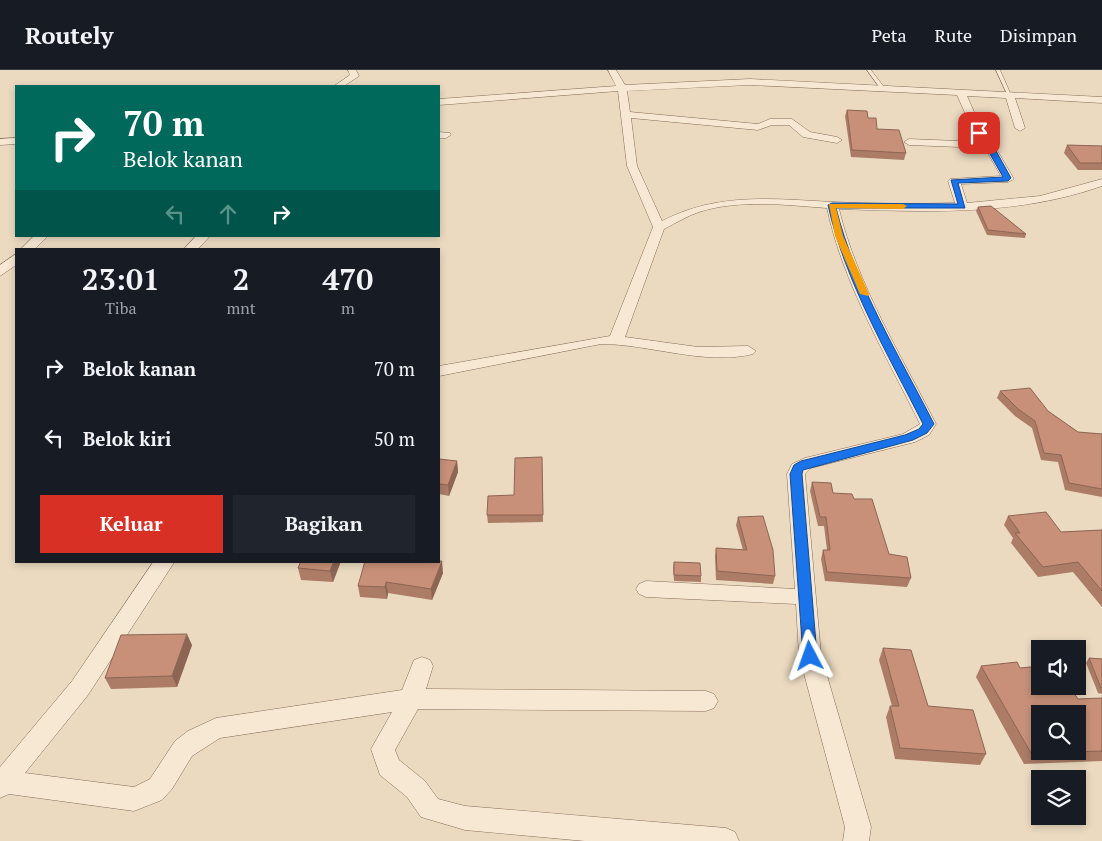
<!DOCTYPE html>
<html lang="id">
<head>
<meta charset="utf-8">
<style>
	body { margin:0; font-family:"PT Serif",serif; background:#20242c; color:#f1f3f6; height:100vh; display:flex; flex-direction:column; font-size:19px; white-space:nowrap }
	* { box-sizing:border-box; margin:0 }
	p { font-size:16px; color:#9ea1a6 }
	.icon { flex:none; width:28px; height:28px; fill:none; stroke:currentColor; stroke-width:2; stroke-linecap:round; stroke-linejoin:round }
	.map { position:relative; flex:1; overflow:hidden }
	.details { position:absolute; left:15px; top:178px; width:425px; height:315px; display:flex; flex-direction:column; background:#171b24; border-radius:0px; box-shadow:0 2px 8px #0003 }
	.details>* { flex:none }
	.guide { position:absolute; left:15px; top:15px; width:425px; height:152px; border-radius:0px; box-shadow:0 2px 8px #0003; background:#00695c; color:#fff; overflow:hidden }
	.buttons { position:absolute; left:1031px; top:570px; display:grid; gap:10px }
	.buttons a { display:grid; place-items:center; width:55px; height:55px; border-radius:0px; background:#171b24; box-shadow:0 2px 8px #0003; font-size:25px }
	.pin { position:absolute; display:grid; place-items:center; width:42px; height:42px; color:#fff; margin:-21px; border-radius:10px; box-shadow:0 2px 8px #0006 }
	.me { position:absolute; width:55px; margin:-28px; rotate:356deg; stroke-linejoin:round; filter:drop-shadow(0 0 4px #0008) }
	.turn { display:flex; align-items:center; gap:18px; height:105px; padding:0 25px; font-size:22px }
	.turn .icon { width:65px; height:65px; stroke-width:2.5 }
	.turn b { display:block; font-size:35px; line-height:42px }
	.lanes { display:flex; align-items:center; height:48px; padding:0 25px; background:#0003; justify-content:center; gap:25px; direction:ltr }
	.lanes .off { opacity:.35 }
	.eta { display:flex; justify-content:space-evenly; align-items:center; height:85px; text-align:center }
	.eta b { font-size:30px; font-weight:600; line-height:35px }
	.cta { display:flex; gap:10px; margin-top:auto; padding:10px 25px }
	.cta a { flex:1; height:58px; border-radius:0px; background:#d93025; color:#fff; font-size:20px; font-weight:600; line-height:58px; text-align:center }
	.cta a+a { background:#20242c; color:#f1f3f6 }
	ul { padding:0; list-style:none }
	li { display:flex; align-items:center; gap:15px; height:70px; padding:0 25px }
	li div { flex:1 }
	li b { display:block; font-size:19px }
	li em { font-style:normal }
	header { display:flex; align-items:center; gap:30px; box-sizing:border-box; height:70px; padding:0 25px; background:#171b24; border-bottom:1px solid #363941 }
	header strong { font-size:24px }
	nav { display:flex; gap:28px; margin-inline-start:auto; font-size:18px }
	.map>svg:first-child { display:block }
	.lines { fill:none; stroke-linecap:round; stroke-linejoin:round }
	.service-casing { stroke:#846b59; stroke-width:1 }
	.minor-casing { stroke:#846b59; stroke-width:1 }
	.service { fill:#f7e8d3; fill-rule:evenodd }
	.minor { fill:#f7e8d3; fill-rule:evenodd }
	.wall { fill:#ac7c67 }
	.shaded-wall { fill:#8c6554 }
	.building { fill:#c89078; stroke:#8c6554; fill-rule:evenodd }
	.route { fill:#1a73e8; stroke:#114b97 }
	.slow { fill:#f59e0b }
</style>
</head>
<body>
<header>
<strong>Routely</strong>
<nav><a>Peta</a><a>Rute</a><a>Disimpan</a></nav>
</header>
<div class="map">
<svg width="1102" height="771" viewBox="0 0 1102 771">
	<rect width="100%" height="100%" fill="#ebdac0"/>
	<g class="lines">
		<g class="service-casing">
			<g id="service">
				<polygon points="867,0 871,0 884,17 884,18 880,18"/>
				<polygon points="996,0 1000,0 1011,25 1007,24"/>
			</g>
		</g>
		<g class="minor-casing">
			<g id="minor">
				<polygon points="348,0 356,0 359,6 344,16 334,16 350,5"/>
				<path d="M608 0H616L625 15 750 9 1102 27V33L1015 28 1025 58 1020 61 1015 58 1006 28 967 26 983 62 991 70 1014 109 1008 112 961 114 967 133 1040 126 1102 109V116C1017 146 927 142 839 139 857 214 901 285 936 354L929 365 915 372 811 398 805 404 821 585 871 757 869 771H843L845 757 799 585 796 534 646 527 639 524 636 519 639 514 646 511 795 519 787 404 792 394 805 388 903 364 920 354C886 285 843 214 827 138 785 135 740 129 699 142 687 146 676 153 664 159L625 267 698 277 748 276 756 281 753 284C706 296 649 274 601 274L439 306V296L610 266 653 157 627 96 618 21 439 35V29L616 16ZM750 15 957 25 974 63 982 72 909 69 904 72 909 75 985 78 1001 106 950 109 948 111 955 133C915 134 874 134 833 132 773 129 718 122 662 151L637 96 631 48 758 60 772 55H789L803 67 837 73 842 70 837 67 810 62 792 49H770L758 54 630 42 627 21Z"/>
				<polygon points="439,62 450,63 451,65 446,68 439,68"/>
				<polygon points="16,68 16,74 0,75 0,69"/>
				<polygon points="34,166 48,166 35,179 21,179"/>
				<polygon points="196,166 210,166 198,179 184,179"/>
				<polygon points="16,184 16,195 0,206 0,195"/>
				<polygon points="154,491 175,491 88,625 25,703 134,717 150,709 175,671 188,661 216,648 402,620 414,590 422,587 430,590 433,596 426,619 706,621 714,624 718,631 714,638 706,641 418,639 395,680 399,690 425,711 438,729 465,736 726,758 735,762 739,771 585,771 465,760 421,747 407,727 380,705 371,679 392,642 220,668 192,686 172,719 162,730 134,741 9,724 0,728 0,697 72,611"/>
			</g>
		</g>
		<use href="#service" class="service"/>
		<use href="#minor" class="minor"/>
	</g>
	<g class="wall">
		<polygon points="847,40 868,48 877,59 906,83 904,90 851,87 845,46"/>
		<polygon points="1067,75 1102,76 1102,100 1078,100 1064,83"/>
		<polygon points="978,137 1026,164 1025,168 987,165 976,141"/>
		<polygon points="1000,321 1048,341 1078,362 1102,364 1102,427 1065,420 1058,392 1041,390 1032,358 1015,346 997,328"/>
		<polygon points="542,387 543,452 488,453 487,445 514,425"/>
		<polygon points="439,389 457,391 458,402 449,426 439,424"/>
		<polygon points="812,412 833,423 854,429 889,484 911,508 907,517 825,511 821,489 823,480 827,480 824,456 818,456 810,421"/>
		<polygon points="1008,446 1061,462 1102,460 1102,537 1073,502 1038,507 1011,473 1013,468 1004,455"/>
		<polygon points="738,447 775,506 773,514 716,510 715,486 716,478 743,480 736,455"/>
		<polygon points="301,491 341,491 333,512 301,510 298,498"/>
		<polygon points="674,492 701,506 701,512 674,511 673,498"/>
		<polygon points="443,503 432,530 388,523 387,529 360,527 358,516"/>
		<polygon points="192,575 177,617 111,619 105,608"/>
		<polygon points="883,578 928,636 986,684 980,695 895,689 886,647 890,636 892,636 879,590"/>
		<polygon points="1089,588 1102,589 1102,624 1098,623 1086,593"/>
		<polygon points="981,596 1020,598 1078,629 1102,628 1102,691 1024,694 976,607"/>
	</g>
	<g class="shaded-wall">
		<polygon points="457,391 458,402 449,426 448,415"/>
		<polygon points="334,491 341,491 333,512 330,501"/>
		<polygon points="442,491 443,503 432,530 431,519"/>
		<polygon points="386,512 388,523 387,529 385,517"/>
		<polygon points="187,564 192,575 177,617 172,606"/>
	</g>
	<g class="building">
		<polygon points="847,40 867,41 868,48 876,48 877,59 899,60 906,83 852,80"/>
		<polygon points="1067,75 1102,76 1102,93 1080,93"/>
		<polygon points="991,136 1026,164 988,160 978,137"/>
		<polygon points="1030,318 1048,341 1078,362 1102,364 1102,419 1069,413 1061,385 1044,383 1035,351 1018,339 1000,321"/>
		<polygon points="542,387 543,445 487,445 488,426 514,425 515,388"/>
		<polygon points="439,389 457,391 448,415 439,414"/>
		<polygon points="812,412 831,413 833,423 852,424 854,429 872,429 889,484 907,487 911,508 827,502 823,480 830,480 826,447 820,447"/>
		<polygon points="1046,442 1061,462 1102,460 1102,521 1078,492 1043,497 1015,463 1020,463 1008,446"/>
		<polygon points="763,446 773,480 775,506 717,501 716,478 747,480 738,447"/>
		<polygon points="301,491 334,491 330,501 298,498"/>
		<polygon points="365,491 442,491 431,519 386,512 385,517 358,516"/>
		<polygon points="674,492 700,493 701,506 674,505"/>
		<polygon points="187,564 172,606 105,608 121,565"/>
		<polygon points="883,578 911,580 928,636 973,640 986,684 900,678 890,636 899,636"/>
		<polygon points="1089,588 1102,589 1102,618 1101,618"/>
		<path d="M1017 592 1020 598 1040 596V616H1069L1078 629 1102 628V681L1031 683 981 596ZM1040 644H1078V681H1040Z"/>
	</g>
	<path class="route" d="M977 61H981L990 70 1011 108 1008 111 958 113 965 138H836C855 214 899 285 934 354L927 363 913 370 803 400 802 404 817 586 815 590H805L803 586 790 404 794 395 801 391 905 365 919 359 923 354C888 284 845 212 828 135L832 133 958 134 951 110 1003 107Z"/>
	<polygon class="slow" points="829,134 903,134 907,136 903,139 836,138 843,166 869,224 868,226 860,224 835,166"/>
</svg>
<div class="buttons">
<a><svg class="icon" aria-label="sound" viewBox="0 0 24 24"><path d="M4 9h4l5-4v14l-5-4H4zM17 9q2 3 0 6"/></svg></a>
<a><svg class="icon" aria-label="search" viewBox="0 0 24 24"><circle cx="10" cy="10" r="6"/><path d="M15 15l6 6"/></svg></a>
<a><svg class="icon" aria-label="layers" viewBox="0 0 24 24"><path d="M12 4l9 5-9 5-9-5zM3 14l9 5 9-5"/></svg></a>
</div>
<div class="pin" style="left:979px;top:63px;background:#d93025"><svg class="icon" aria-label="arrive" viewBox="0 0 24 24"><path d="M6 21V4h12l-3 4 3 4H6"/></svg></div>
<svg class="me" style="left:810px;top:586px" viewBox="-20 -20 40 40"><path d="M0-17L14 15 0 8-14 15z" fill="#1a73e8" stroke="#fff" stroke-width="4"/></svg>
<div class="guide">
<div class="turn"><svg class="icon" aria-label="right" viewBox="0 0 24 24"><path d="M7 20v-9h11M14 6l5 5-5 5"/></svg><div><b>70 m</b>Belok kanan</div></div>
<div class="lanes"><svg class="icon off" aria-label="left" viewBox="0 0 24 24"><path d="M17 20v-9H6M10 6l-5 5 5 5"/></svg><svg class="icon off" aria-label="ahead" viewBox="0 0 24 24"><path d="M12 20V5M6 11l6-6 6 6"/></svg><svg class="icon" aria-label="right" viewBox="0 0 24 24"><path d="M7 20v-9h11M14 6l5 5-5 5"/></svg></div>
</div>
<section class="details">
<div class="eta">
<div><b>23:01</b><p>Tiba</p></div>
<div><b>2</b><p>mnt</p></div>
<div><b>470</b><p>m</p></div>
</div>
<ul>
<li><svg class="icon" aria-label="right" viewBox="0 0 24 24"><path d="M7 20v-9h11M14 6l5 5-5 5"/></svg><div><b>Belok kanan</b></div><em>70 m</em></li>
<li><svg class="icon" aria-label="left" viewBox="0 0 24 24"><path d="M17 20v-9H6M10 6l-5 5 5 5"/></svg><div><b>Belok kiri</b></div><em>50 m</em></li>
</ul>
<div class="cta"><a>Keluar</a><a>Bagikan</a></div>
</section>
</div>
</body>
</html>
